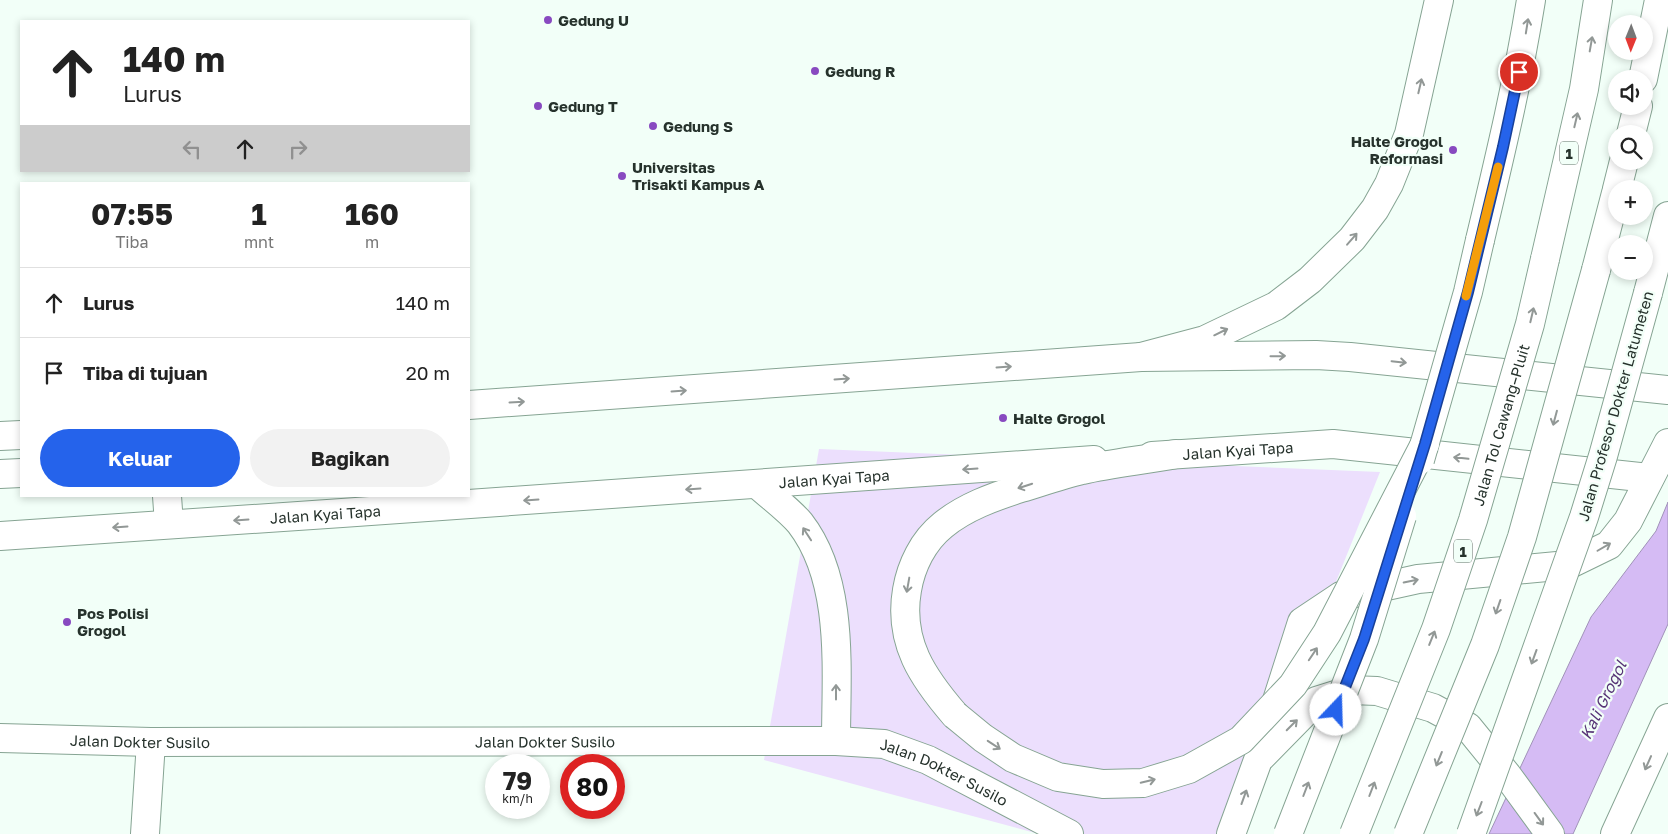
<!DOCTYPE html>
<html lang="id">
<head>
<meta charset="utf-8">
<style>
	body { margin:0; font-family:"Golos Text",sans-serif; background:#f2f2f2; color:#222; height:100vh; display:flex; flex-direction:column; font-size:19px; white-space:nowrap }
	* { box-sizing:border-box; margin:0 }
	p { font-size:16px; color:#767676 }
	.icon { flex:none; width:28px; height:28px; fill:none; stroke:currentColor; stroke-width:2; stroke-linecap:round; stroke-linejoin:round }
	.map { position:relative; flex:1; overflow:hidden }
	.drawer { position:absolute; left:20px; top:182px; width:450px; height:315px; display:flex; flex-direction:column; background:#fff; border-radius:0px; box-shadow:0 2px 8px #0003 }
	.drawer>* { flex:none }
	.guide { position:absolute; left:20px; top:20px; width:450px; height:152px; border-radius:0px; box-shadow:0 2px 8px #0003; background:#fff; color:#222; overflow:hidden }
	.needle { width:32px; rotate:181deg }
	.controls { position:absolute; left:1608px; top:15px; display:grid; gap:10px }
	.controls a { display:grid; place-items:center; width:45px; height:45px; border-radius:50%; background:#fff; box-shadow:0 2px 8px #0003; font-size:25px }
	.speed { position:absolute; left:485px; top:754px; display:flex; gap:10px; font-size:25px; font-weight:700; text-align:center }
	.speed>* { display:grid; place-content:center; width:65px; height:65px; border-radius:50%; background:#fff; box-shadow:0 2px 8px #0003; line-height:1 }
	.speed small { font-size:12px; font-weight:400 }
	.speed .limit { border:8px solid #d22; background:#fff; color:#111 }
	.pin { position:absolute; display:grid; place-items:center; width:42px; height:42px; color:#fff; margin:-21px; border:2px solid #fff; border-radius:50%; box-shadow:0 1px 5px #0007 }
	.me { position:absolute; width:55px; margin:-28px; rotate:21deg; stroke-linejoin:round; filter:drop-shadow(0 0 4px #0008) }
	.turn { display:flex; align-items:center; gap:18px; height:105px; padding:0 20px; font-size:22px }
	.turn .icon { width:65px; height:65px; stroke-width:2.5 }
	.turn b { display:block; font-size:35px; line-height:42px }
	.lanes { display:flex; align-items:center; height:48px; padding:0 20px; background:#0003; justify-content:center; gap:25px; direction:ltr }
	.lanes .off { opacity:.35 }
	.eta { display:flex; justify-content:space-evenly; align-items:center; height:85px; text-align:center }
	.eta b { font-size:30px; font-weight:700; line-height:35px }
	.primary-button { display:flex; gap:10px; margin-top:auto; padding:10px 20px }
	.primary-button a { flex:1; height:58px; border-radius:30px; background:#2563eb; color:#fff; font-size:20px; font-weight:700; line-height:58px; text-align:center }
	.primary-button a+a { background:#f2f2f2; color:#222 }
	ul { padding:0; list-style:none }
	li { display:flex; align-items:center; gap:15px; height:70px; padding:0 20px; border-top:1px solid #e0e0e0 }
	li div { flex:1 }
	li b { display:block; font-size:19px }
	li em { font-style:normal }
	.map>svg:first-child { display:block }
	.green { fill:#ecdffd }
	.water { fill:#d5bbf4; stroke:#a092b8 }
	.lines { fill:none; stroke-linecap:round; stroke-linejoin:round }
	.street-casing { stroke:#86a493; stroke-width:30 }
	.secondary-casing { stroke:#86a493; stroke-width:30 }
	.primary-casing { stroke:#86a493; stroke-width:30 }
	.highway-casing { stroke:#86a493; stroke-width:30 }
	.street { stroke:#fff; stroke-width:28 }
	.secondary { stroke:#fff; stroke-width:28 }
	.primary { stroke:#fff; stroke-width:28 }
	.highway { stroke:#fff; stroke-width:28 }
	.highway-bridge-casing { stroke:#86a493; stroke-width:30; stroke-linecap:butt }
	.highway-bridge { stroke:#fff; stroke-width:28 }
	.oneway { stroke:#929896 }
	.route-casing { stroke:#184099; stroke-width:12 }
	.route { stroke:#2563eb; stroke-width:9 }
	.slow { stroke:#f59e0b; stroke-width:9 }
	.poi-dot { fill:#884ac0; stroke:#f2fff8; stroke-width:2 }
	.labels { text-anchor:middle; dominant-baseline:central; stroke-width:4.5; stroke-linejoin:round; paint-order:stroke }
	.shield { fill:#f2fff8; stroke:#637069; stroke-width:1 }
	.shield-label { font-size:14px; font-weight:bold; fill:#26322c }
	.poi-label { font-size:15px; font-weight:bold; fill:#26322c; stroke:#f2fff8; text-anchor:start }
	.street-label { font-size:15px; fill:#26322c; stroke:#f2fff8 }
	.water-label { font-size:16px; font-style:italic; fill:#573477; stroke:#f2fff8 }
</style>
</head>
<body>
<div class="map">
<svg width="1668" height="834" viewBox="0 0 1668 834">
	<rect width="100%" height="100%" fill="#f2fff8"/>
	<polygon class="green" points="819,449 1380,472 1235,834 1039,834 764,760"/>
	<polygon class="water" points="1668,502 1668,624 1573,834 1489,834 1591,617 1656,531"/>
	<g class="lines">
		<g class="street-casing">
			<g id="street">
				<path d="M757 484C771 497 788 509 800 523 845 581 836 671 836 741"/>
				<polyline points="145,834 151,742"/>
			</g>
		</g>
		<g class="secondary-casing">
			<g id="secondary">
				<path id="s1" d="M0 738 151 742 836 741 884 744 928 760 1069 834"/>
			</g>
		</g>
		<g class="primary-casing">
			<g id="primary">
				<polyline points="469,405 1141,357 1316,355 1350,357 1668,390"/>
				<polyline points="0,436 21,435"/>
				<path id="s2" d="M1152 456 1333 444 1649 478"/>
				<polyline points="0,474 21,473"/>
				<polyline points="167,496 169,524"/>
				<path id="s3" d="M0 536 342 513 1094 460"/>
			</g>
		</g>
		<g class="highway-casing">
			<g id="highway">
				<polyline points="1643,79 1659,0"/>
				<polyline points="1631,134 1638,106"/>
				<polyline points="1617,189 1624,161"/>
				<path d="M1480 240C1499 160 1518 81 1531 0"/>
				<polyline points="1545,259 1584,89 1598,0"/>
				<polyline points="1596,270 1616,193"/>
				<polyline points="1648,293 1668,216"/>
				<polyline points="1141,357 1205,340 1276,306 1310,280 1352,239 1375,209 1389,184 1409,134 1439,0"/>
				<path d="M955 715C923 678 898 642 907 590 911 566 923 541 943 525 965 507 993 497 1021 488 1041 482 1062 475 1082 470 1113 463 1145 460 1176 454"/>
				<polyline points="1262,756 1316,701 1351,690 1377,691 1433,708 1468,727 1507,775 1550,834"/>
				<polyline points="1231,834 1258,760 1302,622 1341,596 1418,579 1568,565 1609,545 1628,521 1668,443"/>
				<polyline points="1615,834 1668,718"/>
			</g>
		</g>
		<use href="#street" class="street"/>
		<use href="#secondary" class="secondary"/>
		<use href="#primary" class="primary"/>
		<use href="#highway" class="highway"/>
		<g class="highway-bridge-casing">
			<g id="highway-bridge">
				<polyline points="1420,460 1468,292 1480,240"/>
				<polyline points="955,715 983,738 1013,758 1058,777 1103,784 1143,783 1189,769 1241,740 1293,685 1327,633 1425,444"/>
				<polyline points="1288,834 1364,639 1402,516"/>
				<path id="s4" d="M1354 834 1436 629 1473 520 1530 324 1545 259"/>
				<polyline points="1408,834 1485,645 1522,537 1596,270"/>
				<polyline points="1471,834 1584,517 1603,456 1648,293"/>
			</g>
		</g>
		<use href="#highway-bridge" class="highway-bridge"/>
	</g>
	<defs><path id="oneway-shaft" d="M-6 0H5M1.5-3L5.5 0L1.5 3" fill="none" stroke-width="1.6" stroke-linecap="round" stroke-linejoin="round" transform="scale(1.25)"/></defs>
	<g class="oneway">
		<use href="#oneway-shaft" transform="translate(1527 26) rotate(-81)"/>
		<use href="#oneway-shaft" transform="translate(1591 44) rotate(-80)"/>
		<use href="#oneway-shaft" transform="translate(1420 86) rotate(-77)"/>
		<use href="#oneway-shaft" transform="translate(1576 120) rotate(-77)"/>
		<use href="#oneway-shaft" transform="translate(1352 239) rotate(-49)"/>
		<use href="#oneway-shaft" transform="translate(1532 315) rotate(-77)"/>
		<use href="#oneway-shaft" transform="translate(1221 332) rotate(-26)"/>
		<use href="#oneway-shaft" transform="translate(1278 356) rotate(-1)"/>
		<use href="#oneway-shaft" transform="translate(1399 362) rotate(6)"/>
		<use href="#oneway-shaft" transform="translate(1004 367) rotate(-4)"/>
		<use href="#oneway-shaft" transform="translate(842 379) rotate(-4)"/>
		<use href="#oneway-shaft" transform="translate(679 391) rotate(-4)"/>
		<use href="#oneway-shaft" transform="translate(517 402) rotate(-3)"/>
		<use href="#oneway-shaft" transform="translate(1555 418) rotate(105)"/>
		<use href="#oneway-shaft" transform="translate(1461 458) rotate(-174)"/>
		<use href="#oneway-shaft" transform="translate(970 469) rotate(176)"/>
		<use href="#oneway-shaft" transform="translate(1025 486) rotate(162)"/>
		<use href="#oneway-shaft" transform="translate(693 489) rotate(176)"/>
		<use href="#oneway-shaft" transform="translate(531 500) rotate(176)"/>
		<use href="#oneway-shaft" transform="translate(241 520) rotate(176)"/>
		<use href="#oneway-shaft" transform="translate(120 527) rotate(176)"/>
		<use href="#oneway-shaft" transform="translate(807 534) rotate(-123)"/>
		<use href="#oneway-shaft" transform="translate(1604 547) rotate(-30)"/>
		<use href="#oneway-shaft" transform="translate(1411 581) rotate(-12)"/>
		<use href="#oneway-shaft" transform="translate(908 585) rotate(100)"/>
		<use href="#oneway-shaft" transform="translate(1498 607) rotate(109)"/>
		<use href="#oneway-shaft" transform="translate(1432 638) rotate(-68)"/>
		<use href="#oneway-shaft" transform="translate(1313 654) rotate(-56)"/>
		<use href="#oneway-shaft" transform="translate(1534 657) rotate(110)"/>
		<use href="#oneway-shaft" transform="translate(836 692) rotate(-90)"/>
		<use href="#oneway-shaft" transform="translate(1292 725) rotate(-45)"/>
		<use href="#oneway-shaft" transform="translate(994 745) rotate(33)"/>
		<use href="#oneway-shaft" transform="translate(1439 759) rotate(112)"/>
		<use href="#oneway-shaft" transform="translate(1648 763) rotate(114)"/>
		<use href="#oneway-shaft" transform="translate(1148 781) rotate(-13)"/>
		<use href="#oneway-shaft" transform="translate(1306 789) rotate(-69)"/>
		<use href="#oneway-shaft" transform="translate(1372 789) rotate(-69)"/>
		<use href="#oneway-shaft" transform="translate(1244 797) rotate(-70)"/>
		<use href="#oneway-shaft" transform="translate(1479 809) rotate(111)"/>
		<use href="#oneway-shaft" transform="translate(1539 819) rotate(54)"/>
	</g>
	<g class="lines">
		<g class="route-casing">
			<polyline id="route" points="1336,710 1364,639 1425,444 1468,292 1503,147 1519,72"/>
		</g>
		<use href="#route" class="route"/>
		<polyline class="slow" points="1466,296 1498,167"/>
	</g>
	<g class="poi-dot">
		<circle cx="548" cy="20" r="5"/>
		<circle cx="815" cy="71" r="5"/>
		<circle cx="538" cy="106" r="5"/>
		<circle cx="653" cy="126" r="5"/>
		<circle cx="1453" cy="150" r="5"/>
		<circle cx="622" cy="176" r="5"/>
		<circle cx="1003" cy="418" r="5"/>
		<circle cx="67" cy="622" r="5"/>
	</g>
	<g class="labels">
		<g class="shield">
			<rect x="1560" y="141.5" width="18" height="23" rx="4"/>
			<rect x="1454" y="539.5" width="18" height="23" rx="4"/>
		</g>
		<g class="shield-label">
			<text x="1569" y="153">1</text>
			<text x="1463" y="551">1</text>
		</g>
		<g class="poi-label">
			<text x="558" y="20">Gedung U</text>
			<text x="825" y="71">Gedung R</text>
			<text x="548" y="106">Gedung T</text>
			<text x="663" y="126">Gedung S</text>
			<text x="1443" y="141" text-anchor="end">Halte Grogol<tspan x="1443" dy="17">Reformasi</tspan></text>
			<text x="632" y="167">Universitas<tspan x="632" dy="17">Trisakti Kampus A</tspan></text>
			<text x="1013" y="418">Halte Grogol</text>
			<text x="77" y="613">Pos Polisi<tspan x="77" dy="17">Grogol</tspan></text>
		</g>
		<g class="street-label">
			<text transform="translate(1615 406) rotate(-74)">Jalan Profesor Dokter Latumeten</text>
			<text stroke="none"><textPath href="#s4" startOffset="435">Jalan Tol Cawang–Pluit</textPath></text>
			<text stroke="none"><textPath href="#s2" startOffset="86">Jalan Kyai Tapa</textPath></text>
			<text stroke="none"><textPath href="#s3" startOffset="836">Jalan Kyai Tapa</textPath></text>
			<text stroke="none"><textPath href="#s3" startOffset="326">Jalan Kyai Tapa</textPath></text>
			<text stroke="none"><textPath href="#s1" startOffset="140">Jalan Dokter Susilo</textPath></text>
			<text stroke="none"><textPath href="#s1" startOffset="545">Jalan Dokter Susilo</textPath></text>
			<text stroke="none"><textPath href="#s1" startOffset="950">Jalan Dokter Susilo</textPath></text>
		</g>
		<g class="water-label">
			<text transform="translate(1603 700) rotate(-64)">Kali Grogol</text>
		</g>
	</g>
</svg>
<div class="controls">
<a><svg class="needle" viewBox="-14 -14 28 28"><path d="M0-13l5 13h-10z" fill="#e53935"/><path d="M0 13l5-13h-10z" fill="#767676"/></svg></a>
<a><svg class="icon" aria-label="sound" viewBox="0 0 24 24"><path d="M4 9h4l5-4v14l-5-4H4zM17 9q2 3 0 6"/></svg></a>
<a><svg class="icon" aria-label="search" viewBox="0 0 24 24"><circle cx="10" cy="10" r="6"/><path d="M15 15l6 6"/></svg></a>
<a>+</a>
<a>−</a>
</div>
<div class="speed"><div>79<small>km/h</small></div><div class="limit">80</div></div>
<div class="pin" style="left:1519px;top:72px;background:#d93025"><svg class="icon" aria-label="arrive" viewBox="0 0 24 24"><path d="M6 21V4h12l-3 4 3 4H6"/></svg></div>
<svg class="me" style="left:1336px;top:710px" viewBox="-20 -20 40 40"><circle r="19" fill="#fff"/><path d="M0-13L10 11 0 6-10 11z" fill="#2563eb"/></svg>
<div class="guide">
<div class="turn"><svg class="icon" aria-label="ahead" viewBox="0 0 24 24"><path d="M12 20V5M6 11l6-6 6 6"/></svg><div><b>140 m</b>Lurus</div></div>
<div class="lanes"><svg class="icon off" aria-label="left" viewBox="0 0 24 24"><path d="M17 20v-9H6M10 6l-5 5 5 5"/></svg><svg class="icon" aria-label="ahead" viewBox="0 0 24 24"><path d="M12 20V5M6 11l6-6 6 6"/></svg><svg class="icon off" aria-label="right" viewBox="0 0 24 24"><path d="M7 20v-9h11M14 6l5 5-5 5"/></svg></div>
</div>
<section class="drawer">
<div class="eta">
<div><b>07:55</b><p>Tiba</p></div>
<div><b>1</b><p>mnt</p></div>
<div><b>160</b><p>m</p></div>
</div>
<ul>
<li><svg class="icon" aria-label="ahead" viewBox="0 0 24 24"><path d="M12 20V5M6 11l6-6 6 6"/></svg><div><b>Lurus</b></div><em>140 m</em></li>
<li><svg class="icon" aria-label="arrive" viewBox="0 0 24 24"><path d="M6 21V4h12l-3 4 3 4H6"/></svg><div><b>Tiba di tujuan</b></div><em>20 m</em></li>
</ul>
<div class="primary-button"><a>Keluar</a><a>Bagikan</a></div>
</section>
</div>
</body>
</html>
